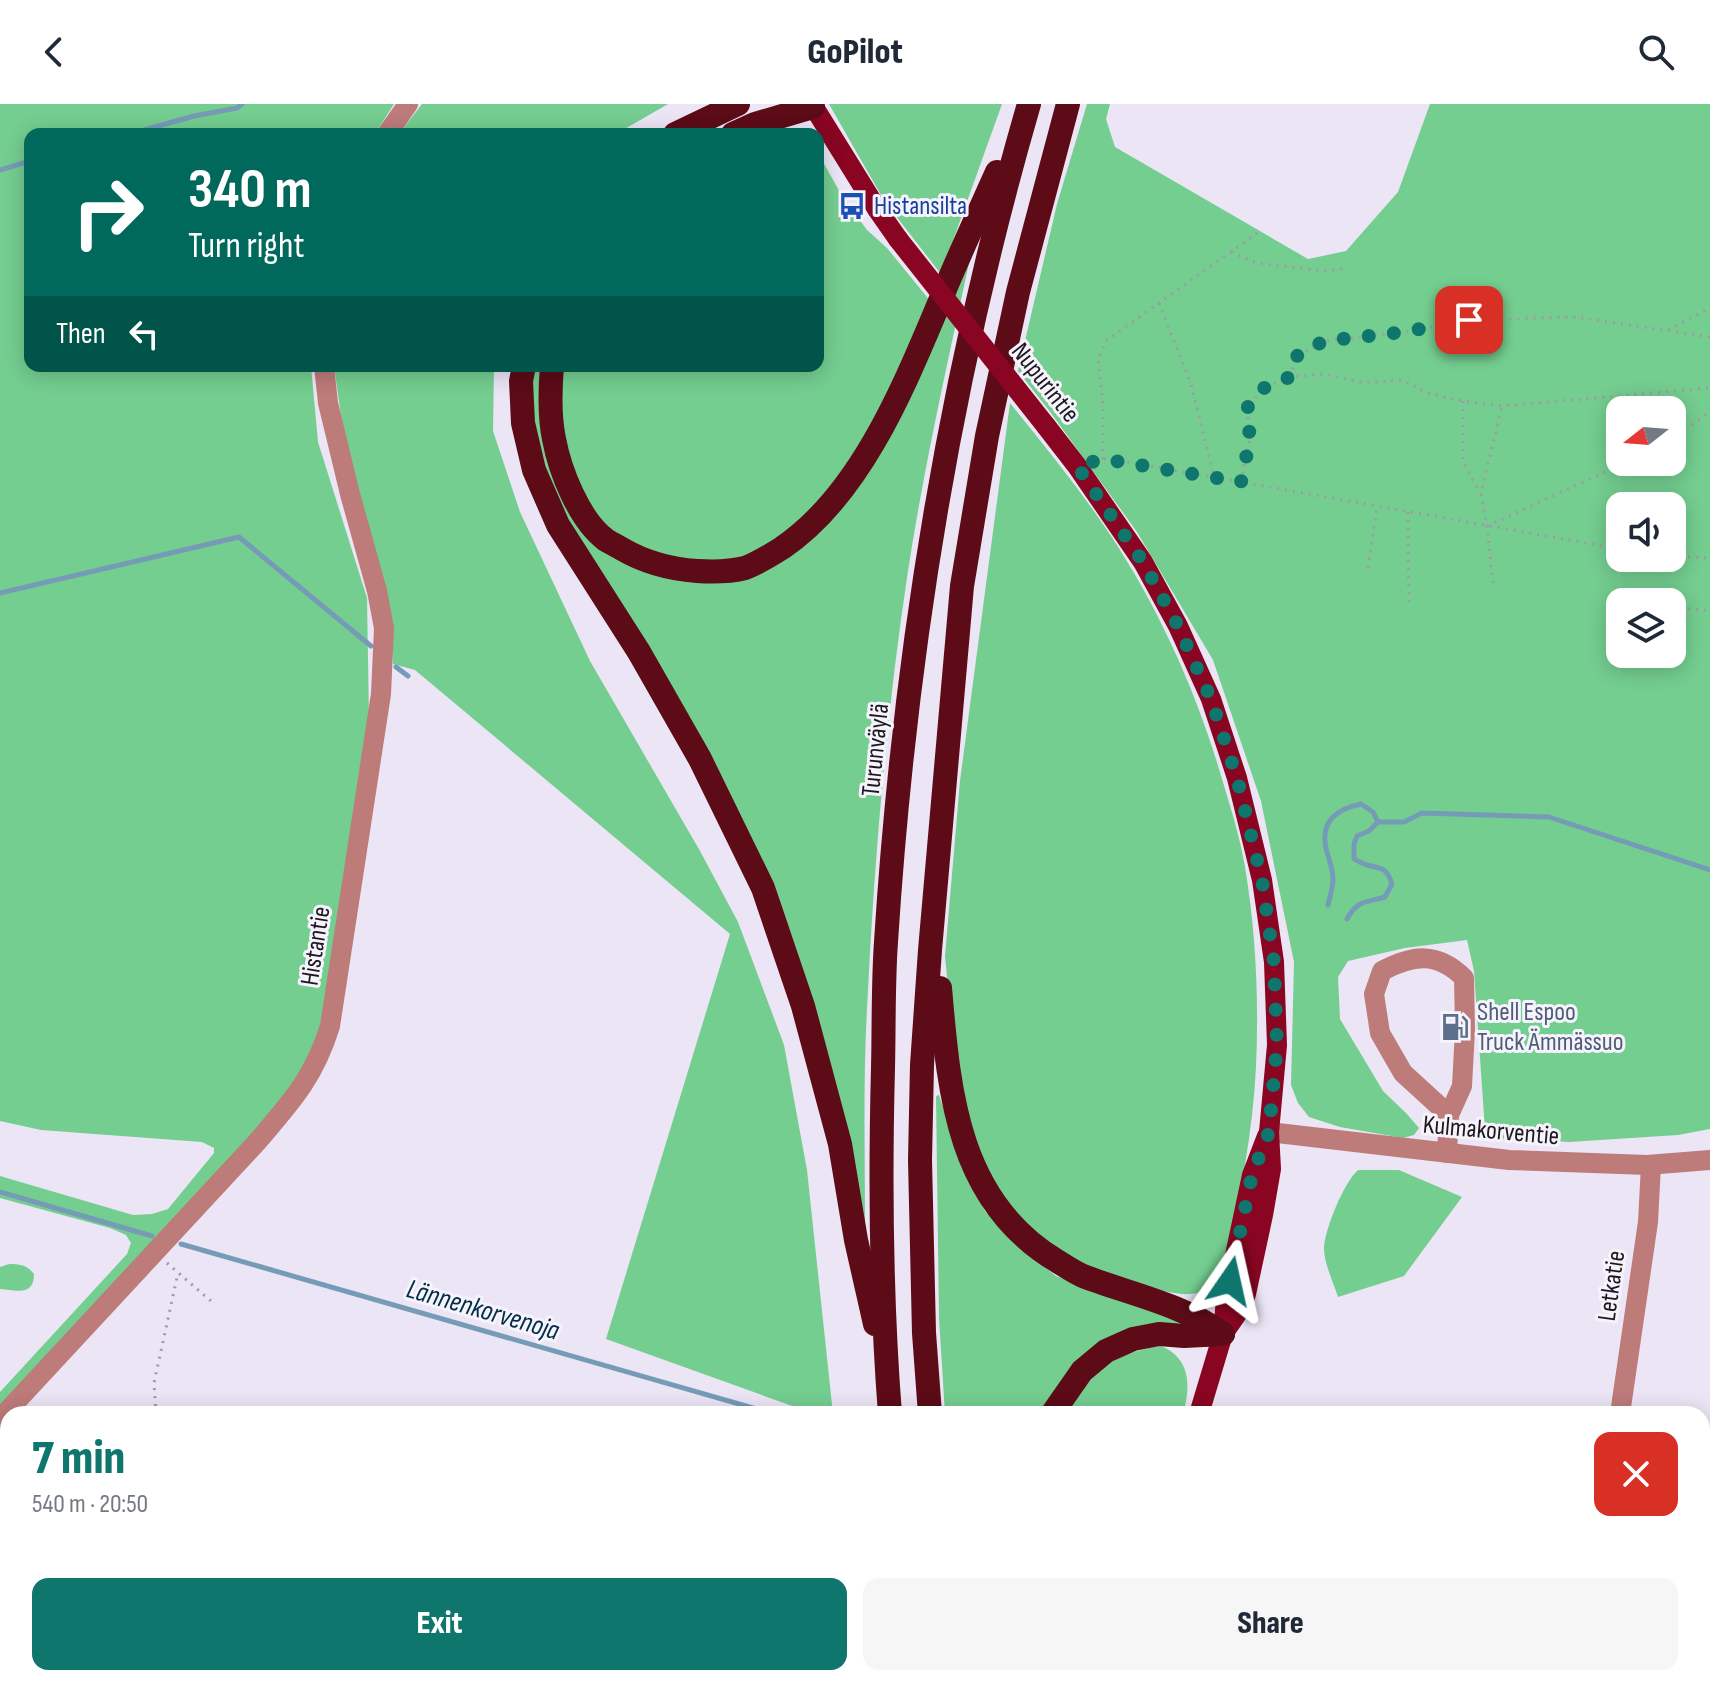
<!DOCTYPE html>
<html lang="en">
<head>
<meta charset="utf-8">
<style>
	body { margin:0; font-family:"Sofia Sans Condensed",sans-serif; background:#f6f6f7; color:#1f2937; height:100vh; display:flex; flex-direction:column; font-size:30px; white-space:nowrap }
	* { box-sizing:border-box; margin:0 }
	p { font-size:26px; color:#747a83 }
	.icon { flex:none; width:44px; height:44px; fill:none; stroke:currentColor; stroke-width:2; stroke-linecap:round; stroke-linejoin:round }
	.map { position:relative; flex:1; overflow:hidden }
	.panel { position:absolute; left:0px; top:1302px; width:1710px; height:280px; display:flex; flex-direction:column; background:#fff; border-radius:24px 24px 0 0; box-shadow:0 4px 20px #0003 }
	.panel>* { flex:none }
	.hud { position:absolute; left:24px; top:24px; width:800px; height:244px; border-radius:16px; box-shadow:0 4px 20px #0003; background:#00695c; color:#fff; overflow:hidden }
	.needle { width:52px; rotate:253deg }
	.controls { position:absolute; left:1606px; top:292px; display:grid; gap:16px }
	.controls a { display:grid; place-items:center; width:80px; height:80px; border-radius:16px; background:#fff; box-shadow:0 4px 20px #0003; font-size:40px }
	.pin { position:absolute; display:grid; place-items:center; width:68px; height:68px; color:#fff; margin:-34px; border-radius:16px; box-shadow:0 4px 12px #0006 }
	.me { position:absolute; width:88px; margin:-44px; rotate:11deg; stroke-linejoin:round; filter:drop-shadow(0 0 6px #0008) }
	.turn { display:flex; align-items:center; gap:28px; height:168px; padding:0 32px; font-size:36px }
	.turn .icon { width:104px; height:104px; stroke-width:2.5 }
	.turn b { display:block; font-size:56px; line-height:68px }
	.then { display:flex; align-items:center; height:76px; padding:0 32px; background:#0003; gap:16px; font-size:30px }
	.round { display:grid; place-items:center; flex:none; width:84px; height:84px; border-radius:16px; background:#f6f6f7 }
	.headline { display:flex; align-items:center; justify-content:space-between; height:136px; padding:0 32px }
	h1 { font-size:48px; font-weight:800; line-height:60px; color:#0f766e }
	.primary-button { display:flex; gap:16px; margin-top:auto; padding:16px 32px }
	.primary-button a { flex:1; height:92px; border-radius:16px; background:#0f766e; color:#fff; font-size:32px; font-weight:800; line-height:92px; text-align:center }
	.primary-button a+a { background:#f6f6f7; color:#1f2937 }
	header { display:flex; justify-content:space-between; align-items:center; height:104px; padding:0 32px; background:#fff; font-size:36px; font-weight:800 }
	.map>svg:first-child { display:block }
	.green { fill:#74ce90; fill-rule:evenodd }
	.lines { fill:none; stroke-linecap:round; stroke-linejoin:round }
	.stream { stroke:#769bb7; stroke-width:5 }
	.path { stroke:#9f9aa6; stroke-width:3; stroke-dasharray:2 6; stroke-linecap:butt }
	.minor { stroke:#bd7b7a; stroke-width:20 }
	.major { stroke:#890521; stroke-width:20 }
	.highway { stroke:#5c0b17; stroke-width:24 }
	.major-bridge { stroke:#890521; stroke-width:20 }
	.route { stroke:#0f766e; stroke-width:14; stroke-dasharray:0 25.2 }
	.labels { text-anchor:middle; dominant-baseline:central; stroke-width:6; stroke-linejoin:round; paint-order:stroke }
	.transit-label { font-size:26px; fill:#164399; stroke:#f7f3fd; text-anchor:start }
	.street-label { font-size:26px; fill:#1b191e; stroke:#f7f3fd }
	.service-label { font-size:26px; fill:#4e5e75; stroke:#f7f3fd; text-anchor:start }
	.water-label { font-size:28px; font-style:italic; fill:#022e46; stroke:#f7f3fd }
</style>
</head>
<body>
<header><svg class="icon" aria-label="back" viewBox="0 0 24 24"><path d="M15 5l-7 7 7 7"/></svg>GoPilot<svg class="icon" aria-label="search" viewBox="0 0 24 24"><circle cx="10" cy="10" r="6"/><path d="M15 15l6 6"/></svg></header>
<div class="map">
<svg width="1710" height="1582" viewBox="0 0 1710 1582">
	<rect width="100%" height="100%" fill="#ebe5f5"/>
	<g class="green">
		<polygon points="0,0 394,0 375,30 30,30 30,262 311,262 318,338 367,494 369,615 320,932 290,988 0,1308 0,1288 127,1150 131,1139 126,1131 110,1124 0,1094 0,1072 133,1111 152,1110 168,1105 214,1049 214,1044 202,1038 41,1026 0,1017"/>
		<polygon points="422,0 668,0 616,30 399,30"/>
		<polygon points="829,0 1002,0 941,170 885,98"/>
		<path d="M1087 0H1110L1106 15 1115 43 1308 155 1346 147 1398 88 1430 0H1710V1025L1678 1031 1569 1038 1496 1034 1485 1026 1474 867 1467 836 1405 844 1348 857 1338 873 1340 915 1383 987 1406 1009 1419 1024 1414 1031 1403 1034 1340 1023 1309 1013 1298 999 1291 981 1294 858 1261 697 1213 556 1137 428 1051 309 1018 267 1057 100ZM1620 306H1672V358H1620ZM1620 402H1672V454H1620ZM1620 498H1672V550H1620Z"/>
		<polygon points="818,49 841,90 867,126 887,144 931,198 884,303 835,384 789,429 732,459 667,457 608,427 583,398 564,350 558,262 818,262"/>
		<path d="M969 159C947 261 924 363 908 467 886 612 874 759 867 905 863 978 865 1050 865 1123L780 812 553 395 533 319 532 262H542L561 390 675 476 805 436Z"/>
		<polygon points="334,262 494,262 493,327 520,408 590,557 700,747 738,818 784,941 807,1066 833,1310 793,1310 795,1303 606,1235 730,830 415,566 393,560 391,519 341,312"/>
		<path d="M1010 299C1044 341 1079 384 1109 429 1159 504 1197 589 1222 675 1231 704 1240 734 1245 763 1256 829 1259 896 1256 963 1253 1029 1239 1094 1227 1160 1209 1191 1197 1194 1163 1187L1062 1153 1017 1116 993 1080 975 1040 955 954 945 852 960 677Z"/>
		<polygon points="939,991 964,1066 985,1107 1015,1139 1056,1172 1107,1191 1192,1219 1151,1222 1041,1310 945,1310 939,1214 936,992"/>
		<path d="M1358 1066H1399L1462 1093 1404 1172 1338 1193C1334 1180 1324 1159 1324 1145 1324 1127 1344 1078 1358 1066Z"/>
		<path d="M9 1160C20 1160 27 1161 34 1170 34 1193 15 1186 0 1185V1163Z"/>
		<path d="M1161 1242C1191 1254 1191 1283 1183 1310H1062C1072 1297 1082 1280 1095 1269 1113 1253 1138 1245 1161 1242Z"/>
		<polygon points="414,1574 852,1574 853,1582 412,1582"/>
		<polygon points="993,1574 1105,1574 1103,1582 992,1582"/>
		<polygon points="1153,1574 1235,1574 1233,1582 1151,1582"/>
	</g>
	<g class="lines">
		<g class="stream">
			<polyline points="130,30 194,12 237,4 242,0"/>
			<polyline points="0,66 30,57"/>
			<polyline points="0,489 239,433 371,542"/>
			<polyline points="396,563 408,572"/>
			<path d="M1328 801C1330 792 1333 783 1333 775 1333 764 1328 754 1326 744 1320 717 1337 705 1361 700L1373 708 1378 718H1404L1422 709 1549 713 1710 766"/>
			<path d="M1347 815C1358 795 1366 799 1385 793L1392 780C1386 763 1383 765 1367 761 1362 760 1359 757 1354 755V740L1357 732 1369 727 1378 718"/>
			<polyline points="0,1088 152,1132"/>
			<polyline points="181,1140 774,1310"/>
			<polyline points="840,1310 847,1309"/>
			<polyline points="870,1574 871,1582"/>
			<polyline points="1012,1582 1012,1574"/>
		</g>
		<g class="path">
			<polyline points="1231,148 1257,159 1323,167 1343,165"/>
			<polyline points="1159,199 1191,280 1214,373"/>
			<polyline points="1668,226 1710,204"/>
			<polyline points="1290,273 1297,252 1324,237 1404,228 1469,216 1575,213 1710,233"/>
			<polyline points="1463,297 1463,358 1480,389"/>
			<polyline points="1672,335 1710,308"/>
			<polyline points="1103,355 1103,302 1098,254 1107,236 1260,127"/>
			<polyline points="1096,357 1103,355 1122,357 1620,445"/>
			<polyline points="1241,378 1250,335 1247,304 1264,284 1290,273 1324,270 1365,279 1403,276 1427,289 1463,297 1502,302 1710,284"/>
			<polyline points="1408,408 1409,501"/>
			<polyline points="1487,422 1627,358"/>
			<polyline points="1672,452 1710,454"/>
			<polyline points="1368,464 1377,403"/>
			<polyline points="1493,479 1487,422 1481,389 1502,302"/>
			<polyline points="1672,503 1710,507"/>
			<polyline points="167,1159 212,1198"/>
			<polyline points="156,1310 154,1279 178,1169"/>
		</g>
		<g class="minor">
			<polyline points="387,30 408,0"/>
			<polyline points="1269,1028 1509,1056 1647,1061 1710,1056"/>
			<path d="M1447 1049 1449 1011 1403 969 1380 929 1374 890 1382 867C1413 851 1437 847 1464 874L1465 926 1462 982 1449 1011"/>
			<polyline points="1620,1310 1648,1118 1651,1061"/>
			<path d="M0 1315 257 1038C291 998 314 974 330 922L381 590 384 524 377 487 350 390 328 299 324 262"/>
			<polyline points="1702,1513 1710,1514"/>
			<polyline points="1579,1582 1581,1574"/>
		</g>
		<g class="major">
			<polyline points="812,0 877,105 898,135"/>
			<polyline points="1046,322 1077,362 1143,458 1178,522 1211,595 1237,674 1262,776 1274,858 1277,941 1269,1028 1271,1065 1263,1111 1246,1190 1241,1204 1223,1230"/>
			<polyline points="1199,1310 1223,1230 1226,1194 1252,1071 1267,1032"/>
			<polyline points="1118,1582 1120,1574"/>
		</g>
		<g class="highway">
			<polyline points="675,30 738,0"/>
			<polyline points="733,30 755,20 813,3"/>
			<polyline points="524,262 521,277 523,319 534,366 558,421 639,548 700,655 763,784 803,902 840,1040 856,1136 875,1220"/>
			<path d="M552 262C550 286 549 311 554 335 560 367 579 416 606 436 611 439 617 442 622 445 646 459 669 465 697 467 713 468 729 468 745 464 758 459 771 451 782 444 863 389 906 277 943 190 960 149 979 108 997 68"/>
			<path d="M940 884C949 988 957 1097 1057 1157 1065 1162 1074 1168 1083 1172 1130 1190 1182 1200 1223 1230"/>
			<path d="M890 1310C881 1195 880 1079 883 964 884 922 883 880 886 838 904 555 950 272 1029 0"/>
			<polyline points="930,1310 924,1229 920,1056 922,961 930,846 962,482 987,332 1018,188 1068,0"/>
			<polyline points="1052,1310 1082,1267 1106,1247 1133,1235 1159,1230 1184,1232 1223,1230"/>
			<polyline points="910,1574 911,1582"/>
			<polyline points="949,1574 950,1582"/>
			<polyline points="983,1582 984,1574"/>
		</g>
		<polyline class="major-bridge" points="898,135 1046,322"/>
	</g>
	<g class="lines">
		<polyline class="route" points="1230,1177 1252,1071 1269,1028 1277,941 1274,858 1262,776 1237,674 1211,595 1178,522 1143,458 1077,362 1103,355 1241,378 1250,335 1247,304 1264,284 1290,273 1297,252 1324,237 1404,228 1469,216"/>
	</g>
	<defs>
		<g id="bus-bare" transform="scale(2.16)"><path d="M-5-6H5V4H4V6H2V4H-2V6H-4V4H-5ZM-3.5-4V0h7V-4ZM-3.5 1.2v1.5H-2V1.2ZM2 1.2v1.5H3.5V1.2Z" fill="#1a4fb4" stroke="#f7f3fd" stroke-width="2.5" paint-order="stroke"/></g>
		<g id="fuel-bare" transform="scale(2.16)"><path d="M-5.5-6h7V0h2V4h1.3V-2.5L3-4.5l.8-.8L6-3V5H2.5V1h-1V6h-7ZM-4.2-4.7v3.2H.2V-4.7Z" fill="#5c6f8a" stroke="#f7f3fd" stroke-width="2.5" paint-order="stroke"/></g>
	</defs>
	<g fill-rule="evenodd">
		<use href="#bus-bare" x="852" y="102"/>
		<use href="#fuel-bare" x="1455" y="923"/>
	</g>
	<g class="labels">
		<g class="transit-label">
			<text x="874" y="102">Histansilta</text>
		</g>
		<g class="street-label">
			<text transform="translate(1045 279) rotate(52)">Nupurintie</text>
			<text transform="translate(876 646) rotate(-84)">Turunväylä</text>
			<text transform="translate(316 842) rotate(-81)">Histantie</text>
			<text transform="translate(1491 1027) rotate(5)">Kulmakorventie</text>
			<text transform="translate(1612 1182) rotate(-82)">Letkatie</text>
		</g>
		<g class="service-label">
			<text x="1477" y="908">Shell Espoo<tspan x="1477" dy="30">Truck Ämmässuo</tspan></text>
		</g>
		<g class="water-label">
			<text transform="translate(483 1206) rotate(16)">Lännenkorvenoja</text>
		</g>
	</g>
</svg>
<div class="controls">
<a><svg class="needle" viewBox="-14 -14 28 28"><path d="M0-13l5 13h-10z" fill="#e53935"/><path d="M0 13l5-13h-10z" fill="#747a83"/></svg></a>
<a><svg class="icon" aria-label="sound" viewBox="0 0 24 24"><path d="M4 9h4l5-4v14l-5-4H4zM17 9q2 3 0 6"/></svg></a>
<a><svg class="icon" aria-label="layers" viewBox="0 0 24 24"><path d="M12 4l9 5-9 5-9-5zM3 14l9 5 9-5"/></svg></a>
</div>
<div class="pin" style="left:1469px;top:216px;background:#d93025"><svg class="icon" aria-label="arrive" viewBox="0 0 24 24"><path d="M6 21V4h12l-3 4 3 4H6"/></svg></div>
<svg class="me" style="left:1230px;top:1177px" viewBox="-20 -20 40 40"><path d="M0-17L14 15 0 8-14 15z" fill="#0f766e" stroke="#fff" stroke-width="4"/></svg>
<div class="hud">
<div class="turn"><svg class="icon" aria-label="right" viewBox="0 0 24 24"><path d="M7 20v-9h11M14 6l5 5-5 5"/></svg><div><b>340 m</b>Turn right</div></div>
<div class="then">Then<svg class="icon" aria-label="left" viewBox="0 0 24 24"><path d="M17 20v-9H6M10 6l-5 5 5 5"/></svg></div>
</div>
<section class="panel">
<div class="headline"><div><h1>7 min</h1><p>540 m · 20:50</p></div><a class="round" style="background:#d93025;color:#fff"><svg class="icon" aria-label="close" viewBox="0 0 24 24"><path d="M6 6l12 12M18 6L6 18"/></svg></a></div>
<div class="primary-button"><a>Exit</a><a>Share</a></div>
</section>
</div>
</body>
</html>
